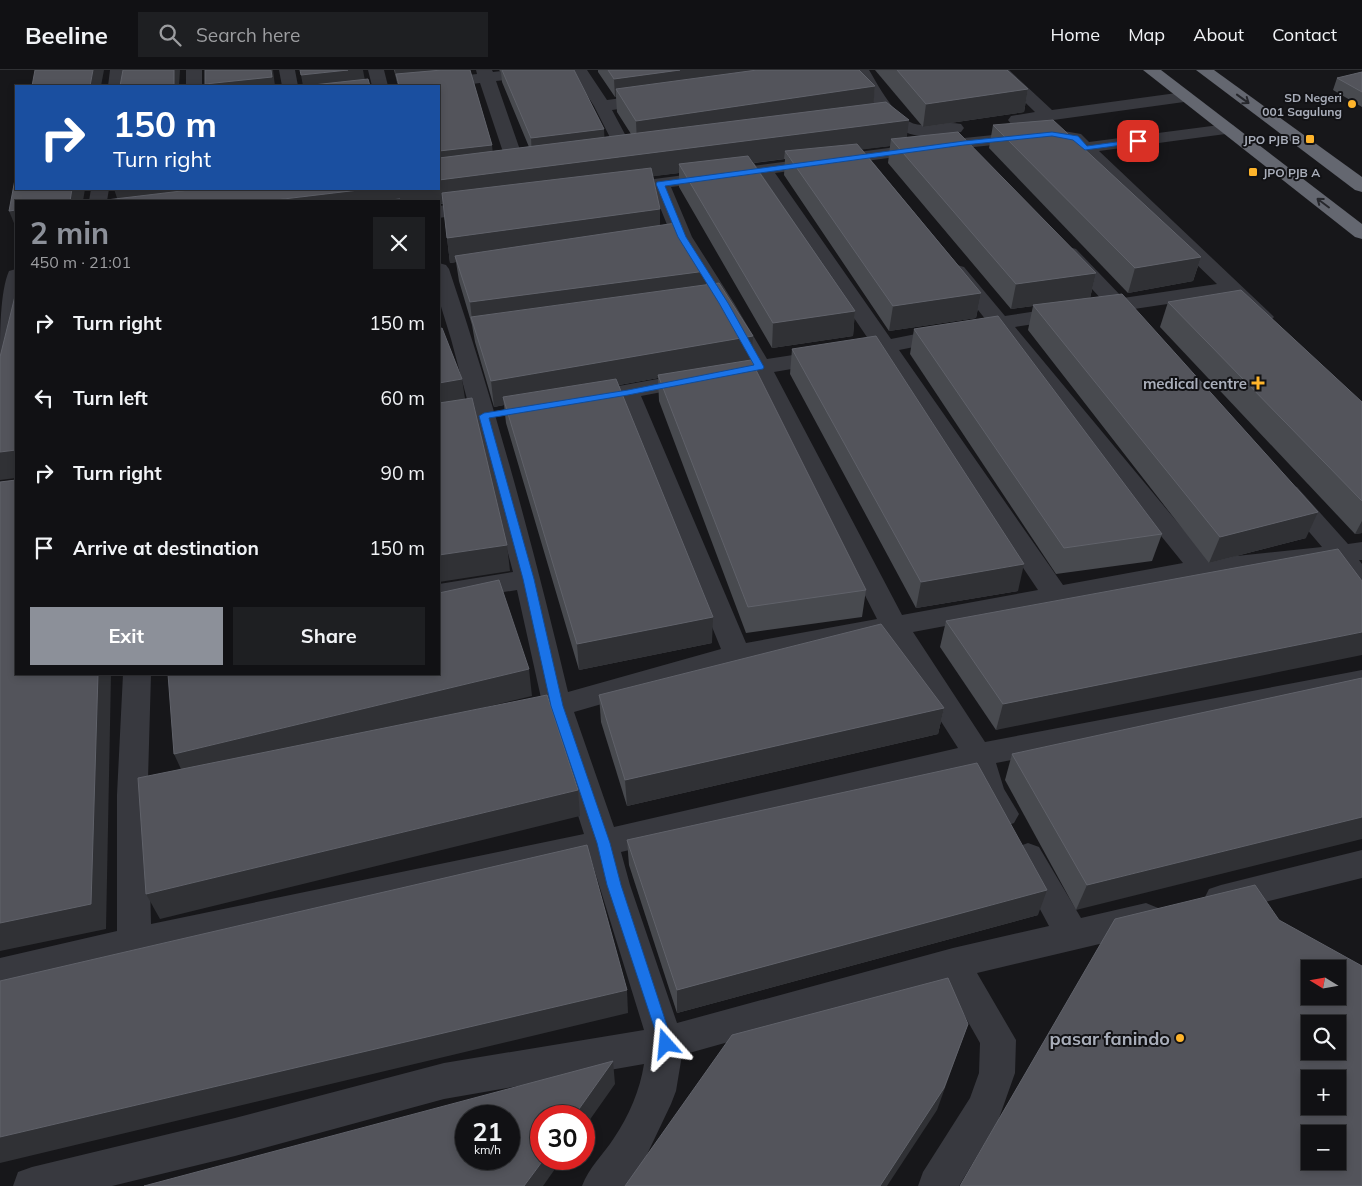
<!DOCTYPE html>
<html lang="en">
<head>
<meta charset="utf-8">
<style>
	body { margin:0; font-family:Mulish,sans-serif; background:#1e1f22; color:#f1f3f6; height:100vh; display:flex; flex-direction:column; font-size:19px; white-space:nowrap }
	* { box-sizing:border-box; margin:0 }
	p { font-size:16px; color:#9c9da0 }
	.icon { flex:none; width:28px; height:28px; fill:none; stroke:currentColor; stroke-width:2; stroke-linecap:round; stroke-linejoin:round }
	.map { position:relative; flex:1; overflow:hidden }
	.sheet { position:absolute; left:15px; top:130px; width:425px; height:475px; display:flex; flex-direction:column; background:#111114; border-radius:0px; box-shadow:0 2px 8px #0003,0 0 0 1px #303134 }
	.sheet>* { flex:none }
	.banner { position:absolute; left:15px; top:15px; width:425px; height:105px; border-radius:0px; box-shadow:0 2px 8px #0003,0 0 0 1px #303134; background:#1a4fa0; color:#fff; overflow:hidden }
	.needle { width:32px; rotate:281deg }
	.buttons { position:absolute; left:1301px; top:890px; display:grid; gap:10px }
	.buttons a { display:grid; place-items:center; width:45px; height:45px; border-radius:0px; background:#111114; box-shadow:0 2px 8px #0003,0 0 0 1px #303134; font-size:25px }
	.speed { position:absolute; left:455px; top:1035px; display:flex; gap:10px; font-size:25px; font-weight:700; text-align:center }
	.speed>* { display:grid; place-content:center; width:65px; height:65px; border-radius:50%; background:#111114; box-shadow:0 2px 8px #0003,0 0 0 1px #303134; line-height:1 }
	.speed small { font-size:12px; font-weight:400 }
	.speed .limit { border:8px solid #d22; background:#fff; color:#111 }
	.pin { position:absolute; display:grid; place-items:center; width:42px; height:42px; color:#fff; margin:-21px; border-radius:10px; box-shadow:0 2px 8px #0006 }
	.me { position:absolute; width:55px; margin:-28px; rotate:342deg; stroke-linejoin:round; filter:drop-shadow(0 0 4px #0008) }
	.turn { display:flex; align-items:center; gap:18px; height:105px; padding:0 15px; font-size:22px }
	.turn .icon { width:65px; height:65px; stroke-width:2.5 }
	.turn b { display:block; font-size:35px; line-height:42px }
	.round { display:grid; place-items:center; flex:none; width:52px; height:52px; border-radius:0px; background:#1e1f22 }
	.summary { display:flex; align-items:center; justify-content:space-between; height:85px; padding:0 15px }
	h1 { font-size:30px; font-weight:700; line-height:38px; color:#8c9099 }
	.action { display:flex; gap:10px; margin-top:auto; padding:10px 15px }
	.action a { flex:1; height:58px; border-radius:0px; background:#8c9099; color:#fff; font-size:20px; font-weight:700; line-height:58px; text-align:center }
	.action a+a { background:#1e1f22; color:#f1f3f6 }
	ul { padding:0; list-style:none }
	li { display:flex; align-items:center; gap:15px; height:75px; padding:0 15px }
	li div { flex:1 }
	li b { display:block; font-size:19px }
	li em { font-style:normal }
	header { display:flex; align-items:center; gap:30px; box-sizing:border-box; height:70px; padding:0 25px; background:#111114; border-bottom:1px solid #303134 }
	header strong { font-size:24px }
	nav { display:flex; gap:28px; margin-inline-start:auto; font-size:18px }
	.search { width:350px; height:45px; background:#1e1f22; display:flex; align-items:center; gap:12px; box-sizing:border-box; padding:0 18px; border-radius:0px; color:#9c9da0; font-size:19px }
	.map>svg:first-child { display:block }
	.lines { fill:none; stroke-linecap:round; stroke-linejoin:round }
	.street { fill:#38393f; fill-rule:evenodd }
	.highway { fill:#646770; fill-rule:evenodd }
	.wall { fill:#484a4f }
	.shaded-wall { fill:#303135 }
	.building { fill:#53545b; stroke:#60626a; fill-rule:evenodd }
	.oneway { stroke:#26272c }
	.route { fill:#1a73e8; stroke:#114b97 }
	.poi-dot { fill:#feb42b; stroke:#121215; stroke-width:2 }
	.labels { text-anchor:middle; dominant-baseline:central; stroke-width:4; stroke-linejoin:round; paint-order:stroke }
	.far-poi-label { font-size:12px; font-weight:bold; fill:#a9aeba; stroke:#121215; text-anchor:end }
	.poi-label { font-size:15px; font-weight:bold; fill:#a9aeba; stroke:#121215; text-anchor:end }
	.near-poi-label { font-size:18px; font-weight:bold; fill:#a9aeba; stroke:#121215; text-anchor:end }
</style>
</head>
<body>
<header>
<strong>Beeline</strong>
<div class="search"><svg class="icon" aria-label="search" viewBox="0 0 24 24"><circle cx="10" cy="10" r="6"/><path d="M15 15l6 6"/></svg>Search here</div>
<nav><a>Home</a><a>Map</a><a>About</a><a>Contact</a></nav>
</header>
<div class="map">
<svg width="1362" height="1116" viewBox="0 0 1362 1116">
	<rect width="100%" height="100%" fill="#17171a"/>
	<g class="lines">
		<g class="street">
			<polygon points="110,0 126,0 124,16 108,16"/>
			<rect x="186" y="0" width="16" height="16"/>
			<polygon points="279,0 295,0 298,16 282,16"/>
			<polygon points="368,0 384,0 388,16 372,16"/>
			<polygon points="476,0 492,0 493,2 511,0 562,0 560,3 554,5 496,11 526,97 523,101 517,102 511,101 508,97 480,13 439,18 439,16 405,16 407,13 413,11 477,4"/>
			<polygon points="571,0 587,0 607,30 652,24 658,25 660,29 658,33 612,40 635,83 632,87 626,88 620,87 594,36"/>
			<path d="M853 0H869C880 18 898 55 922 55 935 55 948 51 961 54L964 58 961 62C895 78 884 50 853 0Z"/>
			<polygon points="992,0 1009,0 1052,40 1184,22 1190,23 1192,27 1190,31 1184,32 1017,55 1011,54 1008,50 1011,46 1035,42"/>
			<path d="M1227 54 1233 55 1236 59 1233 63 1099 81 1270 243 1274 247 1270 251C1252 256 1240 236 1228 225L1134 239 1138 244 1134 248C1125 251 1120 249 1114 242L1015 257 1208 489 1322 477 1276 423 1279 417 1288 415 1297 417 1348 474 1362 472V490H1359L1362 494V525L1353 523 1335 493 1202 508 913 562 985 672 1362 600V622L996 693 1004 719 1019 744 1014 753 1003 757 992 753 975 722 967 699 621 782 630 815 677 953 953 878 1049 856 1012 787 1017 777 1028 773 1039 777 1081 848 1146 833 1158 838 1163 848 1158 858 1146 863 977 903 1016 970 1015 1003 998 1051 959 1116H918L923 1102 970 1028 979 1003 980 973 945 911 682 985 676 1021 671 1034 642 1095 625 1116H582C589 1097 603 1085 614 1068 629 1046 640 1020 644 994L444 1029 235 1086 112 1116H13L18 1102 32 1097 235 1048 444 993 644 960 591 789 134 887 0 920V888L117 861V725L123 604H151L148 709 177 703 188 706 192 715 188 724 148 734 151 854 584 764 547 649 515 656 505 653 500 645 505 637 541 628 517 520 439 532V514L513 502 451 269 439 230V193L446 195 449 199C496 338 534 479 568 622L721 579 620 330 586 336 578 334 575 329 578 324 586 322 696 302 704 304 707 309 704 314 641 326 746 573 877 549 753 305 743 307 735 305 732 300 735 295 747 293 714 233 672 167 653 120 616 125 609 123 607 119 609 115 964 68 1052 59 1081 64 1089 72ZM1052 69 1069 72 1217 214 1123 228 1076 179 1069 177 1062 179 1059 183 1103 231 1005 246 964 197 957 195 950 197 947 201 986 250 891 269 775 103 964 78ZM758 106 871 273 767 289 734 233 692 167 671 117ZM995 261 1183 493 1063 515 899 280ZM879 284 1038 520 902 545 774 302ZM887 567 958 678 614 757 574 642 737 595Z"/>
			<polygon points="91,119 109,119 107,131 89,131"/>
			<polygon points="482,130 489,132 491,136 489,140 439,148 439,136"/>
			<path d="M16 199C17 221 21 268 8 287L0 289C0 264 0 221 9 201Z"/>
			<polygon points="1362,780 1362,808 1221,843 1209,839 1204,829 1209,819 1221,815"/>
		</g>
		<g class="highway">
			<polygon points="1143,0 1161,0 1362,154 1362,169 1355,167"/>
			<polygon points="1196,0 1214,0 1362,107 1362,122 1355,120"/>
		</g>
	</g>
	<g class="wall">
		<polygon points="394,0 470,0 492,75 492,82 529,77 502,12 501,2 499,0 574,0 604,68 631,64 617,42 616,27 615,27 598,2 598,0 859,0 875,16 873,34 907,68 1096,203 1090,228 1306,468 1209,493 1028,260 1033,236 1011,239 888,93 890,76 862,79 981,223 976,248 889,261 784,105 785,89 754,93 855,241 853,266 772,278 679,117 679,103 653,106 660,155 706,201 706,215 751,292 866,520 862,547 746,563 659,331 658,308 619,315 712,573 579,600 506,353 504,335 494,337 475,272 472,255 459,211 456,192 450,193 443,134 183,121 439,119 397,12"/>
		<polygon points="875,0 1007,0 1028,19 1024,42 923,57"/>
		<polygon points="1362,2 1362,37 1333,20 1337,8"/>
		<polygon points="993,55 1201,187 1193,211 1128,223 989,78"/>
		<polygon points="1168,232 1362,332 1362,463 1355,464 1160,257"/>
		<polygon points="914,259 1162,464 1152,491 1056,504 910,284"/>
		<polygon points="792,279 1018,521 916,538 790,304"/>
		<polygon points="1362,511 996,660 940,577 946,551"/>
		<polygon points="1362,608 1076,840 1005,710 1012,684"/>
		<polygon points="599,625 944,638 938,664 627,736 601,652"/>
		<polygon points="627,770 1038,845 677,943 629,795"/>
	</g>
	<g class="shaded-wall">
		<polygon points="93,0 104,0 101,16 90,16"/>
		<polygon points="174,0 180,0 179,16 174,16"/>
		<polygon points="271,0 273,0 275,16 205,16 205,14"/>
		<polygon points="348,0 363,0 366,16 303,16 301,5"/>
		<polygon points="395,0 462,0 397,12"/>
		<polygon points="680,0 805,0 616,19 616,27 615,27 614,9"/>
		<polygon points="875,16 873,39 637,74 636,51"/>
		<polygon points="1028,19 1024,42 923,57 926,34"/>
		<polygon points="909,50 906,74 891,69 890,76 790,89 785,81 784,89 684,102 679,94 679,103 439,134 439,131 267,131 367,119 439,119 439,110"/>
		<polygon points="604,59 605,77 532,86 531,68"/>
		<polygon points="492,75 494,94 439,100 439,81"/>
		<polygon points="72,119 85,119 83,131 70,131"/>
		<polygon points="114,119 183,119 183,129 118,131"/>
		<polygon points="660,139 660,163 455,186 456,192 450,193 447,168"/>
		<polygon points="16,140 16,158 9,141"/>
		<polygon points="1201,187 1193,211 1128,223 1135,198"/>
		<polygon points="706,201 706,226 472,250 470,232"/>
		<polygon points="1096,203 1090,228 1033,235 1033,236 1011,239 1016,214"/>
		<polygon points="981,223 976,248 889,261 893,236"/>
		<polygon points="855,241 853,266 772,278 773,253"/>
		<polygon points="439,246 441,261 439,262"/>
		<polygon points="753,266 751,292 658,305 658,308 506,335 503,327 504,335 494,337 491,311"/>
		<polygon points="462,309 466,335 439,339 439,313"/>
		<polygon points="16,380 16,408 0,410 0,382"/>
		<polygon points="1318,442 1306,468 1209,493 1220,467"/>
		<polygon points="1362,451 1362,463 1355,464"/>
		<polygon points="507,475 510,501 439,512 439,485"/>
		<polygon points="1024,494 1018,521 916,538 921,512"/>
		<polygon points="713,547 712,573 579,600 577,574"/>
		<polygon points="1362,562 1362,585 996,660 1003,634"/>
		<polygon points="529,599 532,626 186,710 174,684"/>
		<polygon points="98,604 111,604 106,859 0,881 0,853"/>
		<polygon points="944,638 938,664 627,736 625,710"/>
		<polygon points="578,720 580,746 160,849 146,824"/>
		<polygon points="1362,747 1362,769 1076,840 1087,815"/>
		<polygon points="1047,820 1038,845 677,943 677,920"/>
		<polygon points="627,920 628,943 0,1093 0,1067"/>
		<polygon points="968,954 937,1040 887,1116 880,1116"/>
		<polygon points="613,991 615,1014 584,1058 584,1046 574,1046"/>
		<polygon points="544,1089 562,1089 543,1116 524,1116"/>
	</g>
	<g class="building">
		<polygon points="35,0 93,0 90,16 32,16"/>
		<polygon points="123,0 174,0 174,16 120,16"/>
		<polygon points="205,0 271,0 272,7 205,14"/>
		<polygon points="300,0 348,0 301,5"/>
		<polygon points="442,0 470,0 492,75 439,81 439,16 399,16 396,4"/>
		<polygon points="502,0 574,0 604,59 531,68"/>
		<polygon points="608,0 680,0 614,9"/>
		<polygon points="757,0 859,0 875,16 636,51 616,19"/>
		<polygon points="897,0 1007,0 1028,19 926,34"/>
		<polygon points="1362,2 1362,22 1337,8"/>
		<polygon points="368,9 370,16 304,16"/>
		<polygon points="886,32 909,50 439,110 439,88"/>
		<polygon points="1053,50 1201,187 1135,198 993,55"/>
		<polygon points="958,62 1096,203 1016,214 891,69"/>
		<polygon points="857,74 981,223 893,236 785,81"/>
		<polygon points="748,86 855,241 773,253 679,94"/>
		<polygon points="651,98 660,139 447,168 442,123"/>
		<polygon points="16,104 16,119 72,119 70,131 16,131 16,140 9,141"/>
		<polygon points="198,119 367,119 267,131 98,131"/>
		<polygon points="400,129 401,131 381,131"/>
		<polygon points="676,153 706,201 470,232 455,186"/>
		<polygon points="719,213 753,266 491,311 471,247"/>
		<polygon points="1241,220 1362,332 1362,431 1168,232"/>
		<polygon points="16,222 16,380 0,382 0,287"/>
		<polygon points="1122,224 1318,442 1220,467 1033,235"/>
		<polygon points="998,246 1162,464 1064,478 914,259"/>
		<polygon points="442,258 462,309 439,313 439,259"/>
		<polygon points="876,266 1024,494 921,512 792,279"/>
		<polygon points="751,290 866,520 748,537 658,305"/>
		<polygon points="616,309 713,547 577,574 503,327"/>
		<polygon points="472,328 507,475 439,485 439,333"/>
		<polygon points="16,410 16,604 98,604 91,834 0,853 0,412"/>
		<polygon points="1338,479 1362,511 1362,562 1003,634 946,551"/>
		<polygon points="499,510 529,599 174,684 168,604 439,604 439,523"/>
		<polygon points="881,554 944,638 625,710 599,625"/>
		<polygon points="1362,608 1362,747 1087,815 1012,684"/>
		<polygon points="547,625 578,720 146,824 138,708"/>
		<polygon points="977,693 1047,820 677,920 627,770"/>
		<polygon points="587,775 627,920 0,1067 0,911"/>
		<path d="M1255 815 1279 850 1362 896V1116H960L1115 849ZM1310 899H1338V926H1310ZM1310 954H1338V981H1310ZM1310 1009H1338V1036H1310ZM1310 1064H1338V1091H1310Z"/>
		<polygon points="948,908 968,954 944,1018 880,1116 625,1116 732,965"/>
		<path d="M613 991 574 1046H541V1089H544L524 1116H144ZM466 1046H509V1089H466Z"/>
	</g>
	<defs><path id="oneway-shaft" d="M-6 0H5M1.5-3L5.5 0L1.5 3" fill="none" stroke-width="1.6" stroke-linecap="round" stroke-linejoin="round" transform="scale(1.25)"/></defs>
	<g class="oneway">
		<use href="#oneway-shaft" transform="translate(1243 29) rotate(36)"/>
		<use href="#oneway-shaft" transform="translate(1323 133) rotate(-143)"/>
	</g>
	<polygon class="route" points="1052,62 1078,66 1087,76 1138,69 1142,71 1138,73 1085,80 1073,70 1052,66 964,75 665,116 686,167 728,233 764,297 763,299 628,325 489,348 534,509 563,636 610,773 621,815 673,974 671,978 666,981 661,978 607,815 597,773 551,636 523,509 479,346 484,343 628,320 754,295 719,233 678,167 656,114 657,112 964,71"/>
	<g class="poi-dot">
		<circle cx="1352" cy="34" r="5"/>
		<rect x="1305" y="64" width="10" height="10" rx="2.5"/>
		<rect x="1248" y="97" width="10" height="10" rx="2.5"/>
		<path d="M1255.5 305.5h5v5h5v5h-5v5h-5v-5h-5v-5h5z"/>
		<circle cx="1180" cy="968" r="5"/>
	</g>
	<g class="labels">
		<g class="far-poi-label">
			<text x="1342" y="27">SD Negeri<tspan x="1342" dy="14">001 Sagulung</tspan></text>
			<text x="1300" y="69">JPO PJB B</text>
			<text x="1263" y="102" text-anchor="start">JPO PJB A</text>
		</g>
		<g class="poi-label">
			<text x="1247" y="313">medical centre</text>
		</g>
		<g class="near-poi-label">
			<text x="1170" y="968">pasar fanindo</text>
		</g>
	</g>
</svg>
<div class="buttons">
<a><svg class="needle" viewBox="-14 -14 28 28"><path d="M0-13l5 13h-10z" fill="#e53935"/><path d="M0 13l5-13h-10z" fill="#9c9da0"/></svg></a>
<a><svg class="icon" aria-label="search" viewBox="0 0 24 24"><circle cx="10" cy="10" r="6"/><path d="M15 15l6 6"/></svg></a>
<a>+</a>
<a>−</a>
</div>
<div class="speed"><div>21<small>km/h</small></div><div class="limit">30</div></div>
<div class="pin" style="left:1138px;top:71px;background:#d93025"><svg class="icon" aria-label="arrive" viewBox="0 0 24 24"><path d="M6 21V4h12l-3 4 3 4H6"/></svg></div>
<svg class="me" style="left:666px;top:974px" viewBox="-20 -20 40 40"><path d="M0-17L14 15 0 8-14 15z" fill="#1a73e8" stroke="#fff" stroke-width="4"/></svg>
<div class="banner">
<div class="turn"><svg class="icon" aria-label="right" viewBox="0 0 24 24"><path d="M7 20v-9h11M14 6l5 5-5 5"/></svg><div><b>150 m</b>Turn right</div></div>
</div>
<section class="sheet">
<div class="summary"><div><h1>2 min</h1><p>450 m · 21:01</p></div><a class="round"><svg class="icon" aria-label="close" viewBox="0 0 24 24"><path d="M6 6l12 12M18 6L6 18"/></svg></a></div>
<ul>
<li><svg class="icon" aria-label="right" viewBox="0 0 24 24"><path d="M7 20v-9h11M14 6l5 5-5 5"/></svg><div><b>Turn right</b></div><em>150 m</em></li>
<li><svg class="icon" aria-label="left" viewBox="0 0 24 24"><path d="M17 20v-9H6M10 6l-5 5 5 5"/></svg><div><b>Turn left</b></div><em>60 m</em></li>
<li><svg class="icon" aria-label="right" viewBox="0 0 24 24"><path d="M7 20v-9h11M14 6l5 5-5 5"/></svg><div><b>Turn right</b></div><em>90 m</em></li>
<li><svg class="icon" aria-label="arrive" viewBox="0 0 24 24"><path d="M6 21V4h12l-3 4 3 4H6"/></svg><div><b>Arrive at destination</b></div><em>150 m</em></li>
</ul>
<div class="action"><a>Exit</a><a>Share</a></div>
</section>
</div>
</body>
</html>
